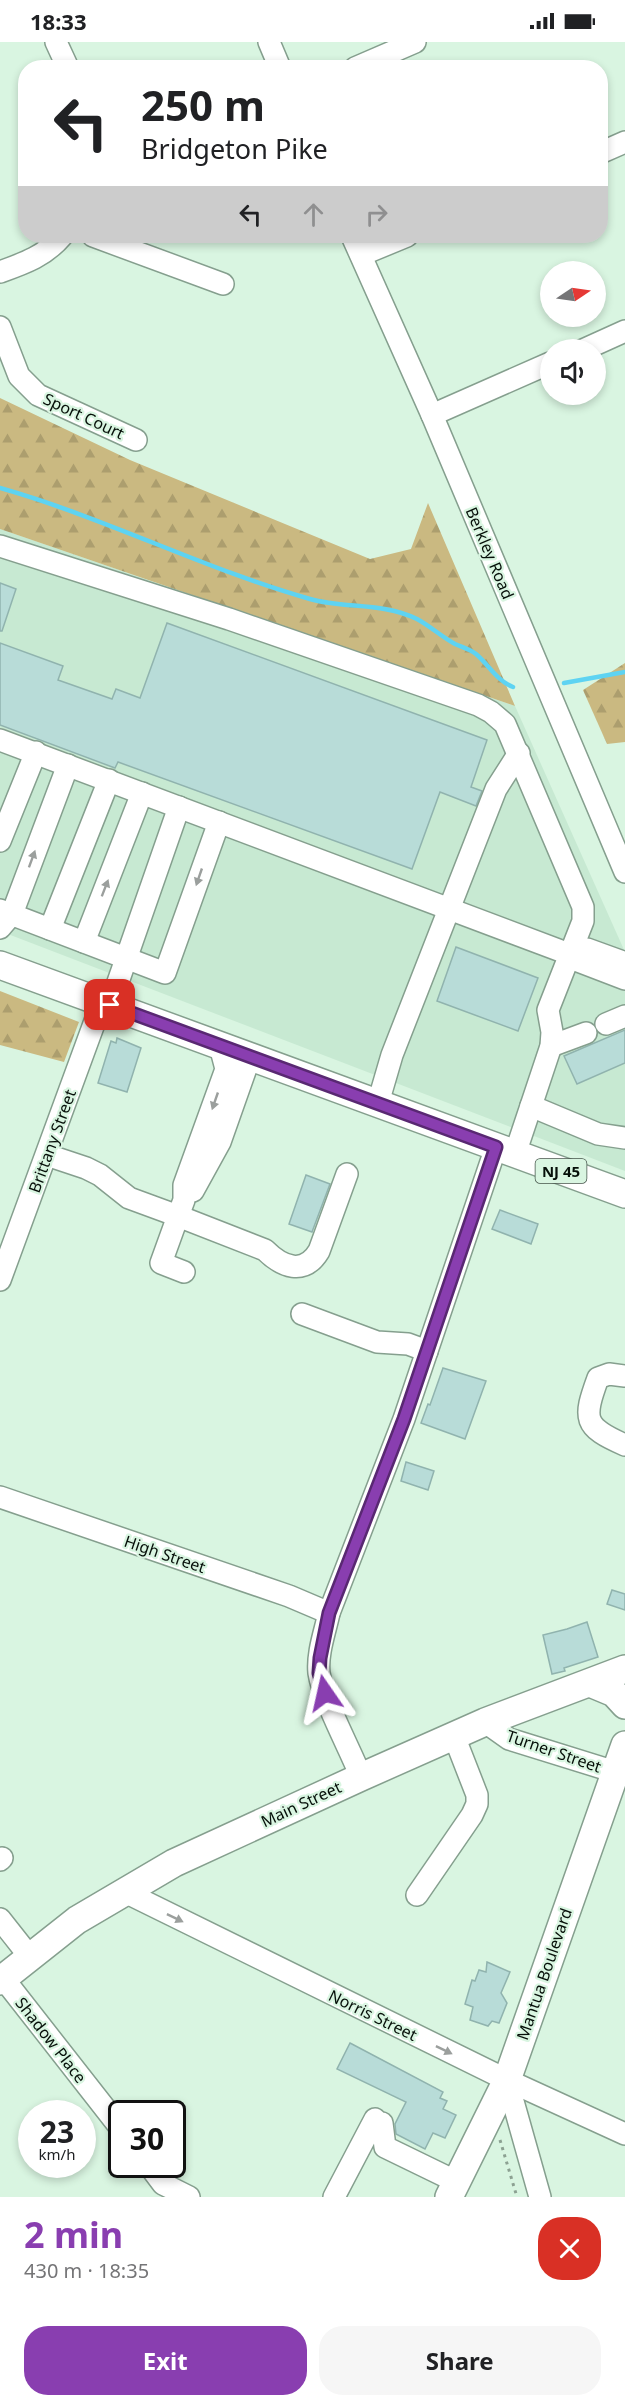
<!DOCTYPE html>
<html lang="en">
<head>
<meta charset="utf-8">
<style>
	body { margin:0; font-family:"Noto Sans",sans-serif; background:#f6f6f6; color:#202124; height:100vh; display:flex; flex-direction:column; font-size:22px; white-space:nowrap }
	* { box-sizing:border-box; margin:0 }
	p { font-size:20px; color:#757577 }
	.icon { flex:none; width:33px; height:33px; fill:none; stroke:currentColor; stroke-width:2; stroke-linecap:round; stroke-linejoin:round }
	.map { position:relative; height:2155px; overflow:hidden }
	.panel { display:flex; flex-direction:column; background:#fff; flex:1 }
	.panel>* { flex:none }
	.guide { position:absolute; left:18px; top:18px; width:590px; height:183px; border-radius:24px; box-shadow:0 3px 9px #0003; background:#fff; color:#202124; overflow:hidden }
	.needle { width:39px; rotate:77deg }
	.controls { position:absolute; left:540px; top:219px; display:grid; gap:12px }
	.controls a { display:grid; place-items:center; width:66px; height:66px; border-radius:50%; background:#fff; box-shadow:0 3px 9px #0003; font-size:30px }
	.speed { position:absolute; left:18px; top:2058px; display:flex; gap:12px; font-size:30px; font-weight:700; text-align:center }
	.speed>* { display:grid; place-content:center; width:78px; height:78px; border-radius:50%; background:#fff; box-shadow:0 3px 9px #0003; line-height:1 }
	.speed small { font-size:15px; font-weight:400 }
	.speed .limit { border:3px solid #111; border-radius:9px; background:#fff; color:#111 }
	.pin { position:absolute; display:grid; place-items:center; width:51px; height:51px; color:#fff; margin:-26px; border-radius:12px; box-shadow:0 3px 9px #0006 }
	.me { position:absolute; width:66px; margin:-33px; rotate:349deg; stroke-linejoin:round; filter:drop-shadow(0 0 4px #0008) }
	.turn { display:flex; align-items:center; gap:21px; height:126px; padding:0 24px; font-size:27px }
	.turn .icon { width:78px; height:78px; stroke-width:2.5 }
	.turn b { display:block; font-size:42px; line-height:51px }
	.lanes { display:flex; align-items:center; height:57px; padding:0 24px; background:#0003; justify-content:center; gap:30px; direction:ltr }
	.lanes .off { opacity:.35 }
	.round { display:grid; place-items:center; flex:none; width:63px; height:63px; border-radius:24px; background:#f6f6f6 }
	.headline { display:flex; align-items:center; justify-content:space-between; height:102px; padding:0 24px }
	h1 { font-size:36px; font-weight:700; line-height:45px; color:#893eb0 }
	.primary-button { display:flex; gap:12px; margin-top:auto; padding:12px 24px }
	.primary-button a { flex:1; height:69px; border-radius:24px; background:#893eb0; color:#fff; font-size:24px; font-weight:700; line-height:69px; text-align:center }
	.primary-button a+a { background:#f6f6f6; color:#202124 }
	.status { display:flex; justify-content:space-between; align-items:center; height:42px; padding:0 30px; background:#fff; direction:ltr }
	.status svg { height:16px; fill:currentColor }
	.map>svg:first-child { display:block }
	.built { fill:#c7e9d2 }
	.forest { fill:url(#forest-firs) }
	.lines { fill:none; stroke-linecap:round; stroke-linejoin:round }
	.stream { stroke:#5ed3f2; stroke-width:4.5 }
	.building { fill:#b8dcd8; stroke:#90b3ae; stroke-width:1.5 }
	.minor-casing { stroke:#859f8e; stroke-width:24 }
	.major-casing { stroke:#859f8e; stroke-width:30 }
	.path { stroke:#8ca192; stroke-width:3; stroke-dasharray:3 4.5; stroke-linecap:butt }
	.minor { stroke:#fff; stroke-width:21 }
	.major { stroke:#fff; stroke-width:27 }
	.oneway { fill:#9b9f9d }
	.route-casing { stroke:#592872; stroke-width:15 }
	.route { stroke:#893eb0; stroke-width:10 }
	.labels { text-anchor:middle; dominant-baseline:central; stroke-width:4.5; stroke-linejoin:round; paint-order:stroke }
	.shield { fill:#d9f5e1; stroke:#45544a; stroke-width:1.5 }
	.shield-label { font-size:15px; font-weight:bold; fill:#060f09 }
	.street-label { font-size:16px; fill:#060f09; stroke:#d9f5e1 }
</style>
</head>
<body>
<div class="status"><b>18:33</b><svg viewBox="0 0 49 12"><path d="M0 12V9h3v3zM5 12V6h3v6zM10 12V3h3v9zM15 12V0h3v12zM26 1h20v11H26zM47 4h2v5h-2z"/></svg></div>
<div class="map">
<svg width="625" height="2155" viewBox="0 0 625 2155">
	<defs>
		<pattern id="forest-firs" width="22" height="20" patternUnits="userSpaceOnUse" patternTransform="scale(1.5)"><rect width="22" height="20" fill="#cab981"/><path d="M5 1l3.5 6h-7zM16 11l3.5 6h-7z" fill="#ac9e6e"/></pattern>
	</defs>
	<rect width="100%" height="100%" fill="#d9f5e1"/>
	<polygon class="built" points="0,487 515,664 625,910 625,1129 0,889"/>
	<g class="forest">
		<polygon points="0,356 130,418 370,517 411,507 428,461 515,664 0,487"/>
		<polygon points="625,621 625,700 607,702 583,648"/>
		<polygon points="0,949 79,980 64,1020 0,1003"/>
	</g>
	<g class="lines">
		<g class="stream">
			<path d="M0 446C106 476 204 527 310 557 345 567 382 560 417 577 430 584 442 595 455 602 462 605 470 607 476 612 488 622 497 639 513 645"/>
			<polyline points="564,641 625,630"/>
		</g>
	</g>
	<g class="building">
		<polygon points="0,541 16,547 2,589 0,589"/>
		<polygon points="167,581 487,698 471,745 482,749 476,764 440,750 412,827 118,720 115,726 0,683 0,601 63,624 58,638 112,657 116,647 140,656"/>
		<polygon points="456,905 538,936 518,989 437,959"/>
		<polygon points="625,988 625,1021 577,1042 564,1014"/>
		<polygon points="117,996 141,1006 127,1050 98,1041 111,999 116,1001"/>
		<polygon points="306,1133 330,1142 312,1190 289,1182"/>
		<polygon points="500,1168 538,1182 531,1202 492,1187"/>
		<polygon points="443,1326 486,1339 465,1397 421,1381 428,1362 430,1363"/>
		<polygon points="406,1420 434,1429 428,1448 401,1439"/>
		<polygon points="612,1548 625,1552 625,1568 607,1562"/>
		<polygon points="587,1580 598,1615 564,1626 565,1629 552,1632 543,1593 567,1587"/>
		<polygon points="487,1920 510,1930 501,1951 507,1961 499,1981 492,1979 488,1984 470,1978 473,1965 465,1962 472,1938 475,1939 479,1928 486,1930"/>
		<polygon points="350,2001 443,2050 440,2056 447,2059 443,2067 456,2073 445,2096 433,2091 425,2107 396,2092 395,2082 406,2060 337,2027"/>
	</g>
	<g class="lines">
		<g class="minor-casing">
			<g id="minor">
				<polyline points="56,0 68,26"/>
				<polyline points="269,0 280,26"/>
				<polyline points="355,26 415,0"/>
				<polyline points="600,111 625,100"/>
				<polyline points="93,194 223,242"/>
				<polyline points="352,194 432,373 625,830"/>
				<polyline points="361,213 407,194"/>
				<path d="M0 230C25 221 45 214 62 194"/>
				<polyline points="0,285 19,334 38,353 136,398"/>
				<polyline points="583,308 625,289"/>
				<polyline points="432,373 550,321"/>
				<polyline points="0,504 229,577 478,663 491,670 505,682 583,865 583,879 548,968 552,990 551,1004 515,1112"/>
				<polyline points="0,698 569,912 578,919 625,937"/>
				<polyline points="0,799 36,710"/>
				<polyline points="0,868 165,931 219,780"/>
				<polyline points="0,886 12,872 68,723"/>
				<polyline points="50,887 109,738"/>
				<polyline points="84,900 142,751"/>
				<polyline points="569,912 587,907 623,920"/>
				<polyline points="110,963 179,765"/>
				<polyline points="606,982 625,974"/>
				<polyline points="551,1004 586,991"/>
				<polyline points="378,1061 392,1013 496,747 519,711"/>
				<polyline points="531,1064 598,1092 625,1096"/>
				<polyline points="47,1113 86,1126 100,1133 129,1156 178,1174 184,1158 184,1143 226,1027 220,1004"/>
				<polyline points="193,1149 220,1100 250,1015"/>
				<path d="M184 1230 161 1221 178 1174 265 1208C282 1225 304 1234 319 1209L347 1132"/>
				<polyline points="0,1238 102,960"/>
				<polyline points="302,1272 377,1300 408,1302 427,1309"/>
				<path d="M625 1334 609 1332 598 1336C583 1377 583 1385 625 1403"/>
				<polyline points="0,1455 289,1554 329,1571"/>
				<polyline points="485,1680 509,1697 625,1733"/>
				<path d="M361 1735C350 1707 323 1658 319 1631 317 1611 325 1590 329 1571L404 1377 496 1105"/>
				<polyline points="0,1818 2,1816"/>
				<polyline points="123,1849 507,2038 625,2092"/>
				<polyline points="417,1853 472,1773 477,1762 477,1753 454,1694"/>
				<polyline points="0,1877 30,1915"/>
				<polyline points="3,1936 122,2088"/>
				<polyline points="507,2038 540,2155"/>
				<polyline points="382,2081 385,2105 457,2140"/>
				<polyline points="148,2122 163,2142 189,2155"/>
				<polyline points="334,2155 375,2077"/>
			</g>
		</g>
		<g class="major-casing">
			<g id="major">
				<polyline points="0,923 625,1152"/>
				<polyline points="590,1641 614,1651 625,1663"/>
				<polyline points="0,1939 77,1878 174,1821 361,1735 485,1680 625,1627"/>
				<polyline points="449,2155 507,2038 625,1703"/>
			</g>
		</g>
		<polyline class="path" points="500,2098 517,2155"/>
		<use href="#minor" class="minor"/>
		<use href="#major" class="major"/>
	</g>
	<defs><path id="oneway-solid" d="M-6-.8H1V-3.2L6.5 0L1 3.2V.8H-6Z" transform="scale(1.5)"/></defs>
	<g class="oneway">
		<use href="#oneway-solid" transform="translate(32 817) rotate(-70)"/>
		<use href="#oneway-solid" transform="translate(199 835) rotate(109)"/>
		<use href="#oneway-solid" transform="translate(105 846) rotate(-69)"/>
		<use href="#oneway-solid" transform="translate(215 1059) rotate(109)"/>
		<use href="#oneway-solid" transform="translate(175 1876) rotate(26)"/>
		<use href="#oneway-solid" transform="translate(444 2008) rotate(26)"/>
	</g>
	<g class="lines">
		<g class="route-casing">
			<polyline id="route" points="110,963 496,1105 404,1377 329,1571 320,1616 319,1631 325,1651"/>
		</g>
		<use href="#route" class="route"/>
	</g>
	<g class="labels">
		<rect class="shield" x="535.5" y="1117" width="51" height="24" rx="4.5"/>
		<g class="shield-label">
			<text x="561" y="1129">NJ 45</text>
		</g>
		<g class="street-label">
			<text transform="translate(84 374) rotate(25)">Sport Court</text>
			<text transform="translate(490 511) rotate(67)">Berkley Road</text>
			<text transform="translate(52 1099) rotate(-70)">Brittany Street</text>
			<text transform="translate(165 1512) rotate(19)">High Street</text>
			<text transform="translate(554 1709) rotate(19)">Turner Street</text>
			<text transform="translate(301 1762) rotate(-25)">Main Street</text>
			<text transform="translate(544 1932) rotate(-71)">Mantua Boulevard</text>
			<text transform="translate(373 1973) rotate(26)">Norris Street</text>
			<text transform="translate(51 1998) rotate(52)">Shadow Place</text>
		</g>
	</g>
</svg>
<div class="controls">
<a><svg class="needle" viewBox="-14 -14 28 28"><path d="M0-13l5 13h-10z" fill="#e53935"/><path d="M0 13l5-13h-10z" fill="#757577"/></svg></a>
<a><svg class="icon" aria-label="sound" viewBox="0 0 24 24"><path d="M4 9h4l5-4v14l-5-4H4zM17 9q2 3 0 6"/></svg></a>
</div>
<div class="speed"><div>23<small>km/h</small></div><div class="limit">30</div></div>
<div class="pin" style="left:110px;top:963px;background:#d93025"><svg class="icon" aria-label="arrive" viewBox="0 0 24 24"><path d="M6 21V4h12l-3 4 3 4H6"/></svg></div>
<svg class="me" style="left:325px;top:1651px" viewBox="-20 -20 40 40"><path d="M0-17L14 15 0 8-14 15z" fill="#893eb0" stroke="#fff" stroke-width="4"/></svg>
<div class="guide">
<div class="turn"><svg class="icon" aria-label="left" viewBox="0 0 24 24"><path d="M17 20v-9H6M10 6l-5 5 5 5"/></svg><div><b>250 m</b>Bridgeton Pike</div></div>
<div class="lanes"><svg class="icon" aria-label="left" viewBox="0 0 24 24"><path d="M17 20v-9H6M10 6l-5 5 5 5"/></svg><svg class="icon off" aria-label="ahead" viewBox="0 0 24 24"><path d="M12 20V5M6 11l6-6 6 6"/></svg><svg class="icon off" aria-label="right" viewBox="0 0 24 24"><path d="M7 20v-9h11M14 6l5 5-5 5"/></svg></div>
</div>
</div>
<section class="panel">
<div class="headline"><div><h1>2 min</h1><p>430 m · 18:35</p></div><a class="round" style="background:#d93025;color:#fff"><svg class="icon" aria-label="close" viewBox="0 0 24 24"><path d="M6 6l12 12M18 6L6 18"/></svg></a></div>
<div class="primary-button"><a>Exit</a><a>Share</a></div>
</section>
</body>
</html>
